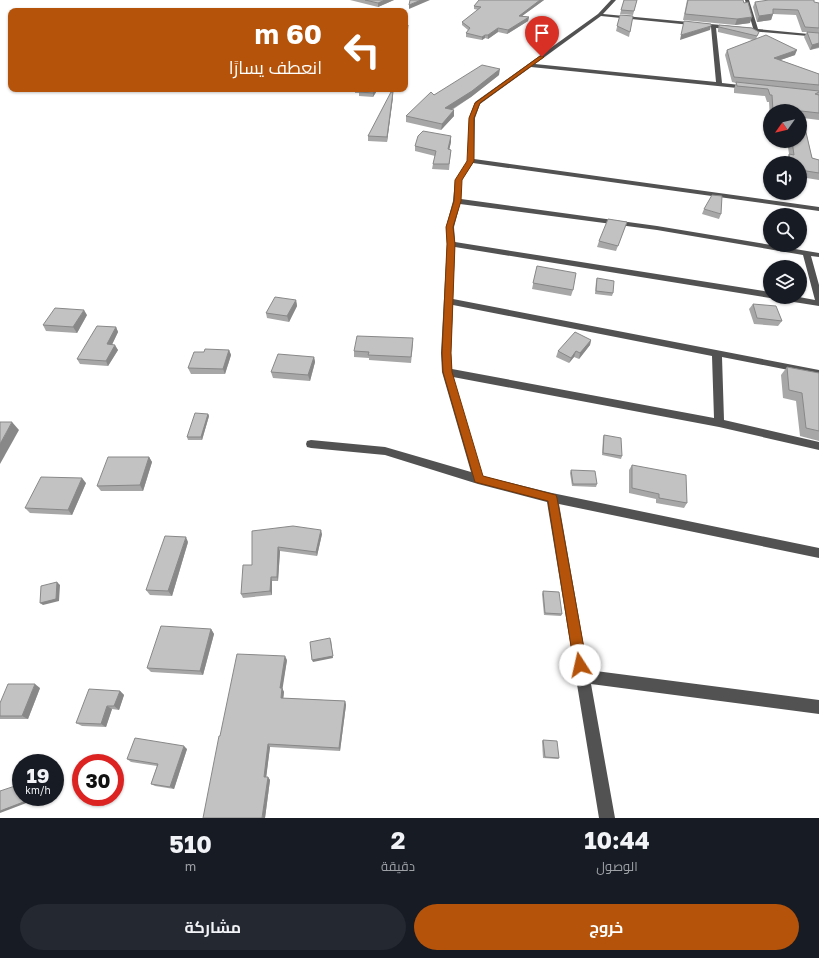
<!DOCTYPE html>
<html lang="ar">
<head>
<meta charset="utf-8">
<style>
	body { margin:0; font-family:"Golos Text",Cairo,sans-serif; background:#242831; color:#f1f3f6; direction:rtl; height:100vh; display:flex; flex-direction:column; font-size:15px; white-space:nowrap }
	* { box-sizing:border-box; margin:0 }
	p { font-size:13px; color:#9ea1a6 }
	.icon { flex:none; width:22px; height:22px; fill:none; stroke:currentColor; stroke-width:2; stroke-linecap:round; stroke-linejoin:round }
	.map { position:relative; height:818px; overflow:hidden; direction:ltr }
	.sheet { display:flex; flex-direction:column; background:#171b24; flex:1 }
	.sheet>* { flex:none }
	.hud { position:absolute; left:8px; top:8px; width:400px; height:84px; border-radius:8px; box-shadow:0 1px 3px #0004; direction:rtl; background:#b45309; color:#fff; overflow:hidden }
	.needle { width:26px; rotate:236deg }
	.fabs { position:absolute; left:763px; top:104px; display:grid; gap:8px }
	.fabs a { display:grid; place-items:center; width:44px; height:44px; border-radius:50%; background:#171b24; box-shadow:0 1px 3px #0004; font-size:20px }
	.speed { position:absolute; left:12px; top:754px; display:flex; gap:8px; font-size:20px; font-weight:700; text-align:center }
	.speed>* { display:grid; place-content:center; width:52px; height:52px; border-radius:50%; background:#171b24; box-shadow:0 1px 3px #0004; line-height:1 }
	.speed small { font-size:10px; font-weight:400 }
	.speed .limit { border:6px solid #d22; background:#fff; color:#111 }
	.pin { position:absolute; display:grid; place-items:center; width:34px; height:34px; color:#fff; margin:-41px -17px; border-radius:50% 50% 50% 0; rotate:-45deg; box-shadow:0 0 4px #0007 }
	.pin .icon { rotate:45deg }
	.me { position:absolute; width:44px; margin:-22px; rotate:350deg; stroke-linejoin:round; filter:drop-shadow(0 0 3px #0008) }
	.turn { display:flex; align-items:center; gap:14px; height:84px; padding:0 20px; font-size:18px }
	.turn .icon { width:52px; height:52px; stroke-width:2.5 }
	.turn b { display:block; font-size:28px; line-height:34px }
	.eta { display:flex; justify-content:space-evenly; align-items:center; height:68px; text-align:center }
	.eta b { font-size:24px; font-weight:700; line-height:28px }
	.action { display:flex; gap:8px; margin-top:auto; padding:8px 20px }
	.action a { flex:1; height:46px; border-radius:24px; background:#b45309; color:#fff; font-size:16px; font-weight:700; line-height:46px; text-align:center }
	.action a+a { background:#242831; color:#f1f3f6 }
	.map>svg:first-child { display:block }
	.lines { fill:none; stroke-linecap:round; stroke-linejoin:round }
	.minor { fill:#525252; fill-rule:evenodd }
	.wall { fill:#a7a7a7 }
	.shaded-wall { fill:#888 }
	.building { fill:#c2c2c2; stroke:#888 }
	.route { fill:#b45309; stroke:#753606 }
</style>
</head>
<body>
<div class="map">
<svg width="819" height="818" viewBox="0 0 819 818">
	<rect width="100%" height="100%" fill="#fff"/>
	<g class="lines">
		<path class="minor" d="M611 0H616L603 14 753 28 745 0H749L758 29 819 35V37L716 28 722 83 749 86 750 87 747 89 531 67 480 104 475 118 474 159 819 207V211L473 163 461 181V199L657 226 819 253V257L811 256 819 285V306L781 300 777 297H799L815 300 803 255 657 230 460 204 454 227 455 242 770 292V297H773L770 298 455 247 453 299 819 370V376L722 357 724 420 819 442V450L719 427 453 377 482 476 552 493 819 548V558L559 504 588 670 819 700V714L591 684 615 818H599L547 502 478 484 385 455 311 448 307 447 306 444 307 441 311 440 385 447 471 472 442 372 441 353 447 244 446 227 453 201 455 181 468 161 469 118 475 102 598 14ZM601 16 711 27 716 82 535 64ZM453 305 712 356 714 418 452 369 451 353Z"/>
	</g>
	<g class="wall">
		<polygon points="350,0 394,0 378,7"/>
		<polygon points="479,0 544,0 522,16 529,17 528,21 507,34 498,32 488,39 485,38 482,40 466,37 466,33 468,30 462,25 462,22 478,10 474,9 474,6"/>
		<polygon points="624,0 637,0 633,15 620,14"/>
		<polygon points="687,0 743,0 750,23 735,25 683,20"/>
		<polygon points="755,2 819,3 819,48 810,50 804,37 807,32 802,32 796,15 773,14 771,20 757,22 753,7"/>
		<polygon points="620,15 633,16 629,37 616,31"/>
		<polygon points="719,25 759,32 756,39 795,55 780,60 819,74 819,120 803,118 812,158 819,160 819,180 800,177 800,163 786,163 786,161 789,154 787,141 800,141 800,111 770,111 770,119 769,102 767,102 765,96 734,93 734,89 736,83 732,82 725,55 727,50 753,40 718,32 718,30"/>
		<polygon points="499,75 471,97 452,110 454,116 441,130 406,122 406,116 434,95"/>
		<polygon points="351,89 378,89 373,97 359,96 359,93 355,93 355,90"/>
		<polygon points="393,97 387,142 368,141 368,136"/>
		<polygon points="451,136 451,142 449,150 451,150 449,170 432,169 433,164 435,156 415,151 415,146"/>
		<polygon points="704,209 721,214 719,219 702,214"/>
		<polygon points="627,222 616,251 597,247 599,241"/>
		<polygon points="537,266 573,290 571,296 532,289"/>
		<polygon points="597,278 613,293 612,296 595,294 596,281"/>
		<polygon points="296,300 297,306 289,322 267,318 266,313"/>
		<polygon points="753,304 782,321 778,326 754,324 749,309"/>
		<polygon points="87,315 77,333 46,331 43,325"/>
		<polygon points="116,327 118,332 112,344 118,350 108,366 80,364 77,359"/>
		<polygon points="591,340 590,345 579,359 574,357 569,363 556,357 558,351"/>
		<polygon points="413,344 411,363 369,360 369,358 354,357 354,351"/>
		<polygon points="229,350 231,355 225,374 191,374 188,368 204,352"/>
		<polygon points="314,357 315,362 310,381 273,378 271,372"/>
		<polygon points="787,367 819,373 819,441 800,436 796,401 783,398 781,375"/>
		<polygon points="208,414 209,416 202,440 188,440 187,437"/>
		<polygon points="604,435 622,456 621,459 602,455 603,437"/>
		<polygon points="149,457 152,462 143,491 101,491 97,486"/>
		<polygon points="632,465 687,503 684,508 656,503 656,499 629,493 629,470"/>
		<polygon points="571,470 597,484 596,487 572,486 570,473"/>
		<polygon points="86,483 72,515 30,513 25,508"/>
		<polygon points="252,531 322,534 317,556 280,551 278,581 272,581 272,595 243,598 241,594 252,565"/>
		<polygon points="188,542 172,596 150,595 146,590"/>
		<polygon points="543,591 562,614 561,616 544,615 542,594"/>
		<polygon points="211,629 214,634 203,675 151,672 147,668"/>
		<polygon points="287,660 282,688 284,692 283,698 345,701 346,705 340,751 270,747 266,777 268,777 270,780 265,818 220,736"/>
		<polygon points="40,688 28,719 0,719 0,703"/>
		<polygon points="120,691 124,695 119,710 112,709 106,727 82,726 76,723"/>
		<polygon points="543,740 559,758 558,759 543,758 542,741"/>
		<polygon points="187,749 174,789 155,786 151,784 157,766 131,762 127,759"/>
	</g>
	<g class="shaded-wall">
		<polygon points="385,0 394,0 378,7 378,3"/>
		<polygon points="421,0 430,0 409,9 409,5"/>
		<polygon points="540,0 544,0 518,19 519,16"/>
		<polygon points="773,14 771,20 757,22 759,16"/>
		<polygon points="529,17 528,21 507,34 508,30"/>
		<polygon points="752,17 750,23 735,25 737,19"/>
		<polygon points="711,26 710,30 680,40 681,35"/>
		<polygon points="498,28 498,32 488,39 488,35"/>
		<polygon points="485,35 485,38 482,40 482,37"/>
		<polygon points="819,43 819,47 810,50 812,45"/>
		<polygon points="797,50 795,55 772,63 774,58"/>
		<polygon points="500,69 499,75 471,97 444,114 445,108"/>
		<polygon points="375,89 378,89 373,97 373,93"/>
		<polygon points="393,92 393,97 387,142 387,137"/>
		<polygon points="454,110 454,116 441,130 442,124"/>
		<polygon points="451,136 451,142 448,155 448,149"/>
		<polygon points="296,300 297,306 289,322 287,316"/>
		<polygon points="84,310 87,315 77,333 73,327"/>
		<polygon points="116,327 118,332 110,349 107,344"/>
		<polygon points="591,340 590,345 579,359 580,353"/>
		<polygon points="115,345 118,350 108,366 106,361"/>
		<polygon points="229,350 231,355 225,374 223,369"/>
		<polygon points="576,351 574,357 569,363 571,358"/>
		<polygon points="314,357 315,362 310,381 308,375"/>
		<polygon points="208,414 209,416 202,440 201,437"/>
		<polygon points="12,422 19,430 0,464 0,444"/>
		<polygon points="149,457 152,462 143,491 140,485"/>
		<polygon points="82,478 86,483 72,515 68,510"/>
		<polygon points="321,530 322,534 317,556 316,552"/>
		<polygon points="186,537 188,542 172,596 168,591"/>
		<polygon points="278,547 280,551 278,581 277,577"/>
		<polygon points="271,577 272,581 272,595 270,591"/>
		<polygon points="57,582 60,585 59,601 43,605 40,603"/>
		<polygon points="211,629 214,634 203,675 200,671"/>
		<polygon points="331,640 333,658 313,662 312,660"/>
		<polygon points="285,656 287,660 282,692 280,688"/>
		<polygon points="35,684 40,688 28,719 22,716"/>
		<polygon points="282,688 284,692 283,701 281,698"/>
		<polygon points="120,691 124,695 119,710 114,706"/>
		<polygon points="345,701 346,705 340,751 339,748"/>
		<polygon points="107,706 112,709 106,727 101,724"/>
		<polygon points="268,744 270,747 266,779 264,777"/>
		<polygon points="184,746 187,749 174,789 170,787"/>
		<polygon points="268,777 270,780 265,818 262,818"/>
		<polygon points="26,797 29,797 29,802 0,813 0,811"/>
	</g>
	<g class="building">
		<polygon points="365,0 385,0 378,3"/>
		<polygon points="410,0 421,0 409,5"/>
		<polygon points="479,0 540,0 519,16 529,17 508,30 498,28 488,35 485,35 482,37 466,33 470,28 462,22 481,7 474,6"/>
		<polygon points="624,0 637,0 634,11 621,10"/>
		<polygon points="688,0 743,0 744,3 748,2 752,17 737,19 685,14"/>
		<polygon points="769,0 814,0 814,2 819,3 819,28 805,27 798,10 773,9 773,14 759,16 755,2"/>
		<polygon points="620,15 633,16 630,32 617,26"/>
		<polygon points="684,21 711,24 711,26 681,35"/>
		<polygon points="408,25 405,53 405,30"/>
		<polygon points="719,25 752,28 759,32 757,36 719,27"/>
		<polygon points="807,32 819,33 819,43 812,45"/>
		<polygon points="766,35 797,50 774,58 819,74 819,85 734,77 727,50"/>
		<polygon points="482,65 500,69 472,91 445,108 454,110 442,124 406,116 431,92 434,95"/>
		<polygon points="736,82 819,91 819,92 815,94 819,95 819,113 801,111 812,158 819,160 819,173 800,170 800,163 790,163 789,154 794,155 792,141 800,141 800,111 773,111 772,95 770,95 768,89 737,86"/>
		<polygon points="358,89 375,89 373,93 359,92 360,89"/>
		<polygon points="391,92 393,92 387,137 368,136"/>
		<polygon points="423,131 451,136 448,149 451,150 449,164 433,164 436,151 415,146 418,136"/>
		<polygon points="712,195 722,196 721,214 704,209"/>
		<polygon points="608,219 627,222 618,246 599,241"/>
		<polygon points="537,266 576,273 573,290 533,283"/>
		<polygon points="597,278 614,281 613,293 596,291"/>
		<polygon points="275,297 296,300 287,316 266,313"/>
		<polygon points="753,304 776,306 782,321 757,318"/>
		<polygon points="55,308 84,310 73,327 43,325"/>
		<polygon points="97,326 116,327 107,344 115,345 106,361 77,359"/>
		<polygon points="575,332 591,340 580,353 576,351 571,358 558,351"/>
		<polygon points="357,336 413,338 411,357 368,355 369,352 354,351"/>
		<polygon points="205,349 229,350 223,369 188,368 194,352 204,352"/>
		<polygon points="278,354 314,357 308,375 271,372"/>
		<polygon points="787,367 819,373 819,431 806,428 802,393 789,390"/>
		<polygon points="195,413 208,414 201,437 187,437"/>
		<polygon points="0,422 12,422 0,444"/>
		<polygon points="604,435 621,438 622,456 603,453"/>
		<polygon points="108,457 149,457 140,485 97,486"/>
		<polygon points="632,465 686,475 687,503 659,498 659,494 632,488"/>
		<polygon points="571,470 595,471 597,484 573,484"/>
		<polygon points="41,477 82,478 68,510 25,508"/>
		<polygon points="293,526 321,530 316,552 278,547 277,577 271,577 270,591 241,594 243,565 252,565 252,531"/>
		<polygon points="165,536 186,537 168,591 146,590"/>
		<polygon points="57,582 56,599 40,603 41,586"/>
		<polygon points="543,591 559,592 562,614 545,613"/>
		<polygon points="161,626 211,629 200,671 147,668"/>
		<polygon points="330,638 333,656 312,660 310,642"/>
		<polygon points="237,654 285,656 280,688 282,688 281,698 345,701 339,748 268,744 264,777 268,777 262,818 203,818 219,736 220,736"/>
		<polygon points="8,684 35,684 22,716 0,716 0,703"/>
		<polygon points="89,689 120,691 114,706 107,706 101,724 76,723"/>
		<polygon points="135,738 184,746 170,787 151,784 158,764 127,759"/>
		<polygon points="543,740 557,741 559,758 545,757"/>
		<polygon points="21,784 21,797 26,797 26,801 0,811 0,791"/>
	</g>
	<polygon class="route" points="540,56 544,57 480,103 474,118 474,161 462,180 461,201 453,227 455,244 451,353 452,372 483,476 552,494 556,495 557,498 587,665 585,669 580,671 576,669 574,665 548,501 475,482 443,372 442,353 447,244 446,227 454,201 455,180 467,161 469,118 475,103"/>
</svg>
<div class="fabs">
<a><svg class="needle" viewBox="-14 -14 28 28"><path d="M0-13l5 13h-10z" fill="#e53935"/><path d="M0 13l5-13h-10z" fill="#9ea1a6"/></svg></a>
<a><svg class="icon" aria-label="sound" viewBox="0 0 24 24"><path d="M4 9h4l5-4v14l-5-4H4zM17 9q2 3 0 6"/></svg></a>
<a><svg class="icon" aria-label="search" viewBox="0 0 24 24"><circle cx="10" cy="10" r="6"/><path d="M15 15l6 6"/></svg></a>
<a><svg class="icon" aria-label="layers" viewBox="0 0 24 24"><path d="M12 4l9 5-9 5-9-5zM3 14l9 5 9-5"/></svg></a>
</div>
<div class="speed"><div>19<small>km/h</small></div><div class="limit">30</div></div>
<div class="pin" style="left:542px;top:57px;background:#d93025"><svg class="icon" aria-label="arrive" viewBox="0 0 24 24"><path d="M6 21V4h12l-3 4 3 4H6"/></svg></div>
<svg class="me" style="left:580px;top:665px" viewBox="-20 -20 40 40"><circle r="19" fill="#fff"/><path d="M0-13L10 11 0 6-10 11z" fill="#b45309"/></svg>
<div class="hud">
<div class="turn"><svg class="icon" aria-label="left" viewBox="0 0 24 24"><path d="M17 20v-9H6M10 6l-5 5 5 5"/></svg><div><b>60 m</b>انعطف يسارًا</div></div>
</div>
</div>
<section class="sheet">
<div class="eta">
<div><b>10:44</b><p>الوصول</p></div>
<div><b>2</b><p>دقيقة</p></div>
<div><b>510</b><p>m</p></div>
</div>
<div class="action"><a>خروج</a><a>مشاركة</a></div>
</section>
</body>
</html>
